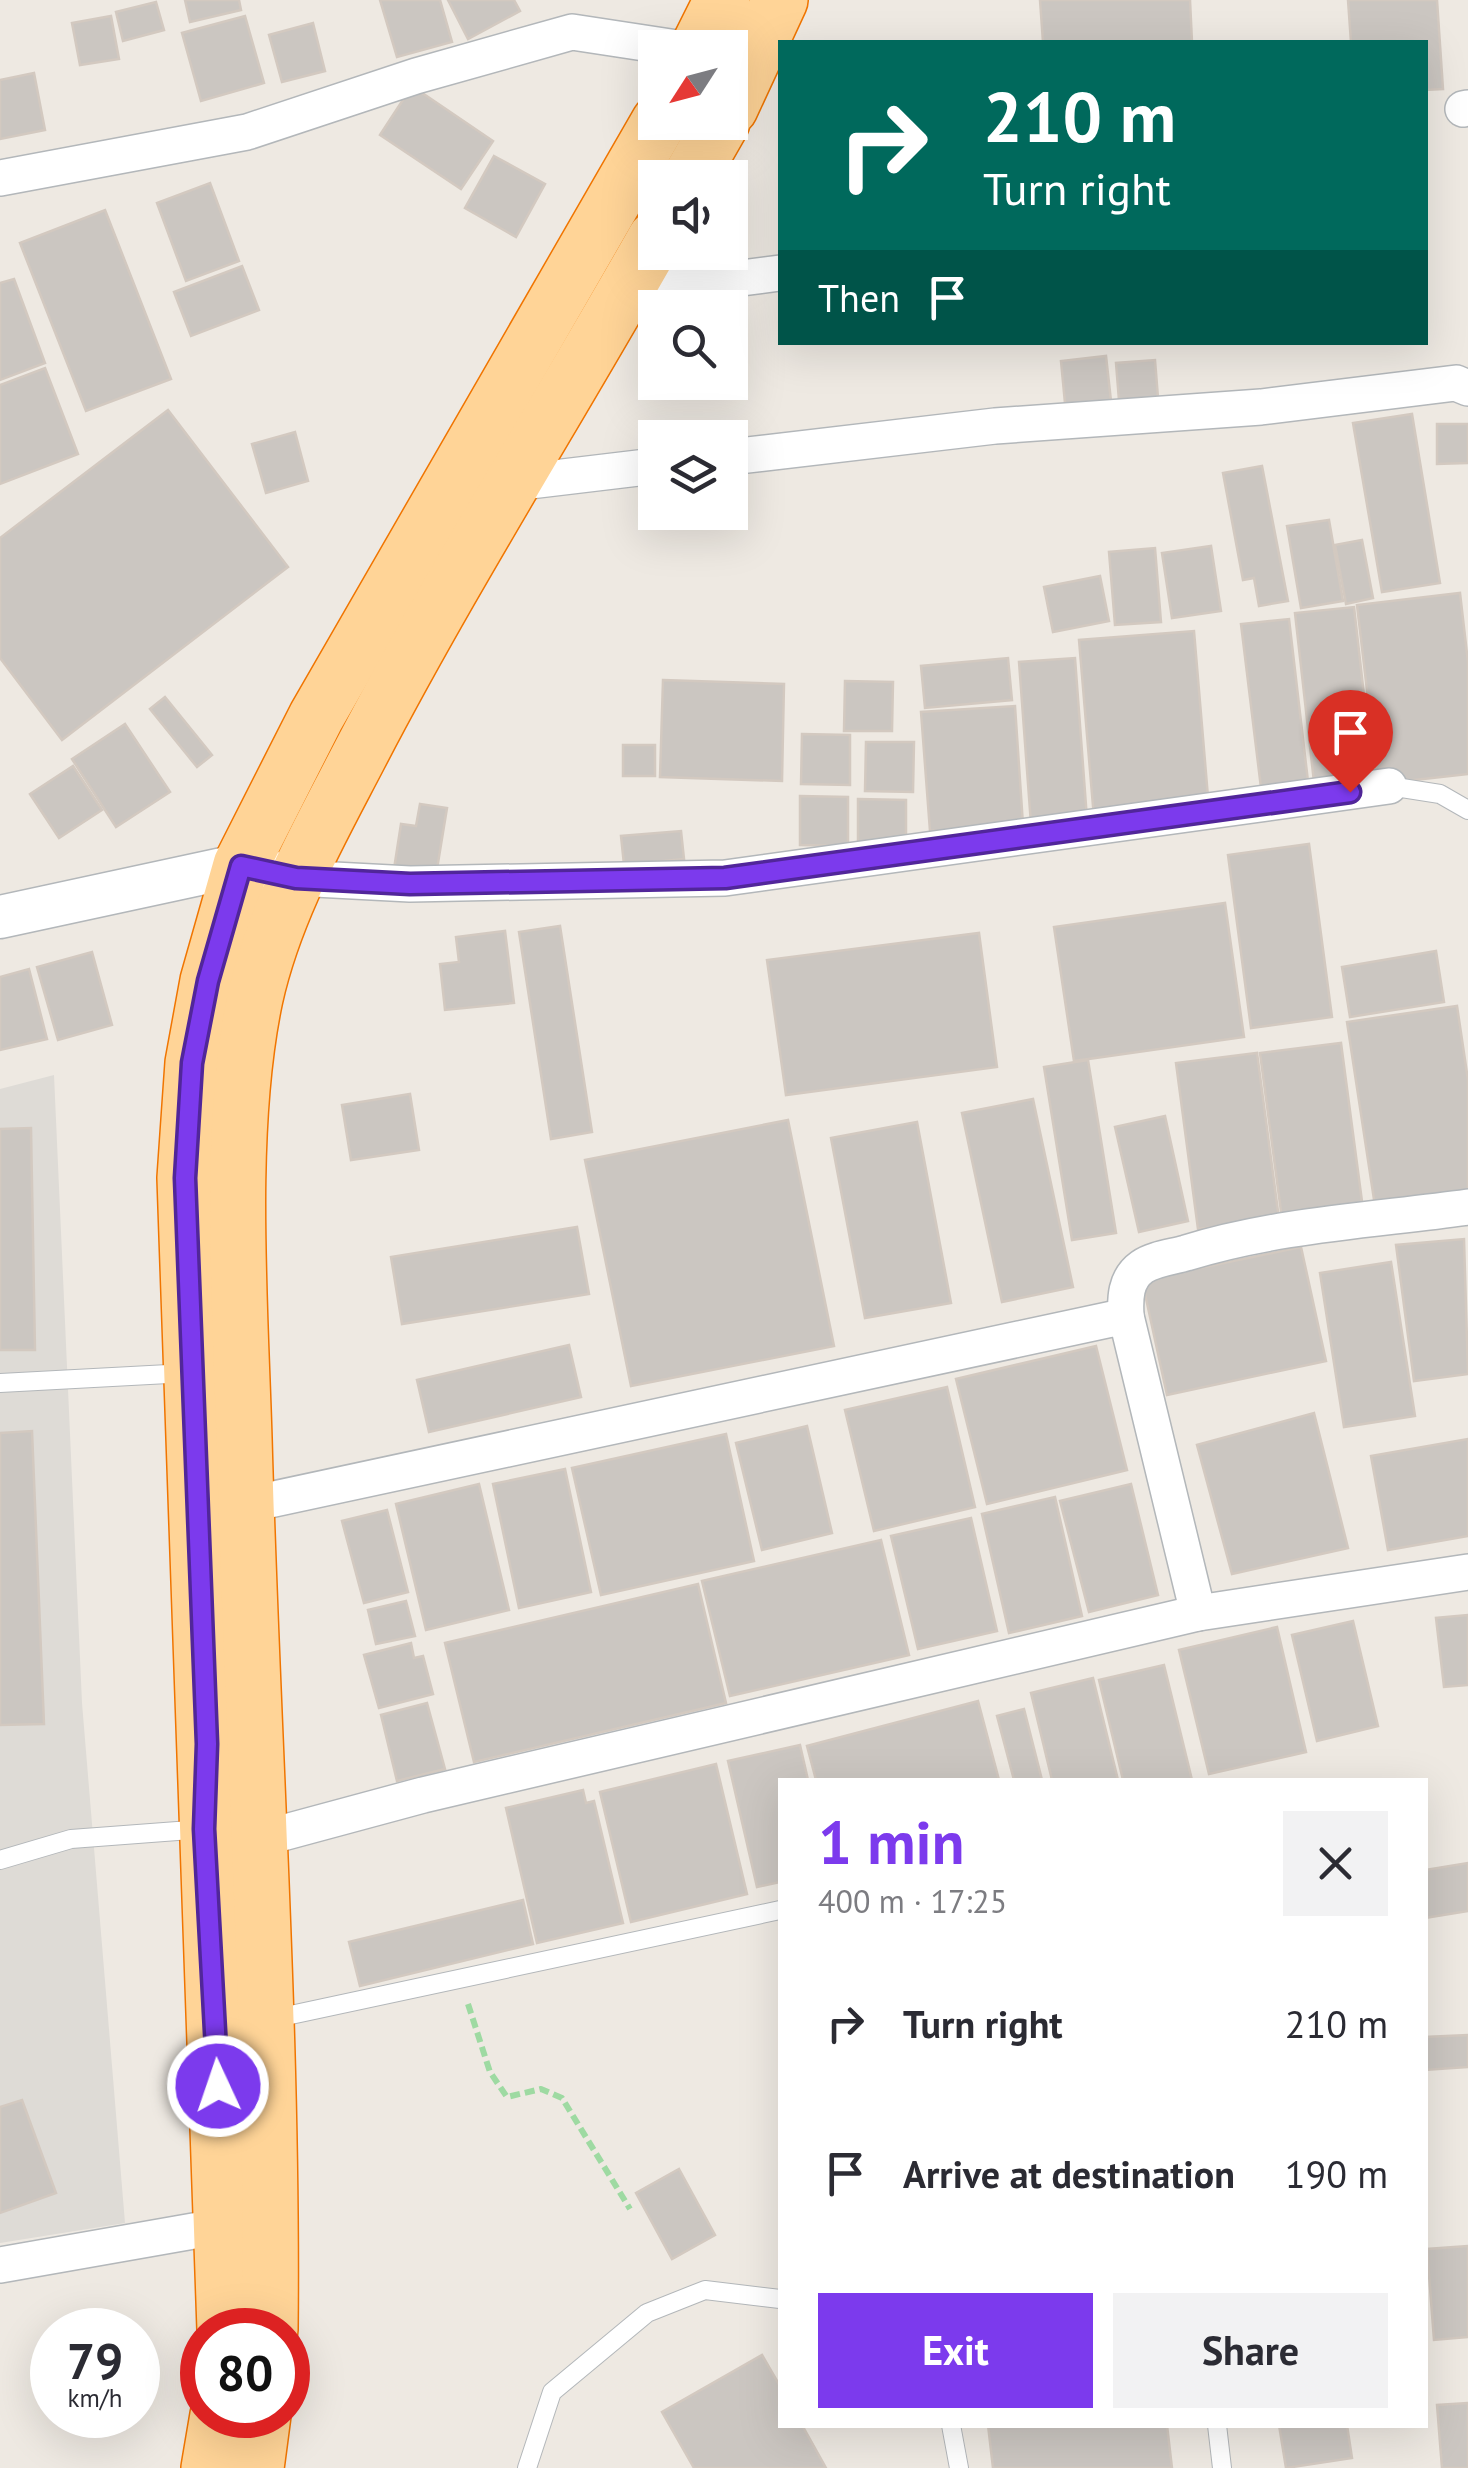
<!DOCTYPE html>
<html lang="en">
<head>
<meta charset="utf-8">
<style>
	body { margin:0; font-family:"PT Sans",sans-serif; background:#f2f2f3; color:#2b2b33; height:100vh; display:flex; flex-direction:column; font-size:38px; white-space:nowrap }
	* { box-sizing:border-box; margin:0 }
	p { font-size:32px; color:#7c7c81 }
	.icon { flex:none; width:55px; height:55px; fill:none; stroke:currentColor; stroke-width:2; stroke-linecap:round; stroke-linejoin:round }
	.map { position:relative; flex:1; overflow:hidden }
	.side { position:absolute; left:778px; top:1778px; width:650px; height:650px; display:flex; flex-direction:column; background:#fff; border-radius:0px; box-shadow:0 10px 40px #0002 }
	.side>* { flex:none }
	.guide { position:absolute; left:778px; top:40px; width:650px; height:305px; border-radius:0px; box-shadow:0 10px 40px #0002; background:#00695c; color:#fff; overflow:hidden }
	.needle { width:65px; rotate:234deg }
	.tools { position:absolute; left:638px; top:30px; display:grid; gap:20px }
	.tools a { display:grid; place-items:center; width:110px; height:110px; border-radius:0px; background:#fff; box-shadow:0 10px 40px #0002; font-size:50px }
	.speed { position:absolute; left:30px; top:2308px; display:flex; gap:20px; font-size:50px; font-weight:700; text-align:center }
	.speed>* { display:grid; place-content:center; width:130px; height:130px; border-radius:50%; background:#fff; box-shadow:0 10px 40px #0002; line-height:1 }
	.speed small { font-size:25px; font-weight:400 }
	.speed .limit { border:15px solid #d22; background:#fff; color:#111 }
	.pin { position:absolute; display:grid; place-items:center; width:85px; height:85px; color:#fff; margin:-102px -42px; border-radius:50% 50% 50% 0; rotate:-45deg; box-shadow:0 0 10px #0007 }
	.pin .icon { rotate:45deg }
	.me { position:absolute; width:110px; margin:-55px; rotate:357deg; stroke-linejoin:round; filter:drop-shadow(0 0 8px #0008) }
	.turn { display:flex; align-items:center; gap:35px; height:210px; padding:0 40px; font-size:45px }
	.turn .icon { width:130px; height:130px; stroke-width:2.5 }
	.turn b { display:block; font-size:70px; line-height:85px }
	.then { display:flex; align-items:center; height:95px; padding:0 40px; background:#0003; gap:20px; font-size:38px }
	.round { display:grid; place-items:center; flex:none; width:105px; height:105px; border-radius:0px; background:#f2f2f3 }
	.overview { display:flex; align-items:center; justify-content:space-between; height:170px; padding:0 40px }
	h1 { font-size:60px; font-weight:600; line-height:75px; color:#7c3aed }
	.button { display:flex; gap:20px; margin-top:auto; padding:20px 40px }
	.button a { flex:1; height:115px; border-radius:0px; background:#7c3aed; color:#fff; font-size:40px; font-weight:600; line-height:115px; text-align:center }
	.button a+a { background:#f2f2f3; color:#2b2b33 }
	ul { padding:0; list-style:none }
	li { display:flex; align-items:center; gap:30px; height:150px; padding:0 40px }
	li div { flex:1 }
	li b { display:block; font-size:38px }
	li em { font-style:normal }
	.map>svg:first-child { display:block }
	.industrial { fill:#dedbd6 }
	.building { fill:#cbc6c1; stroke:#d3c9c0; stroke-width:2.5 }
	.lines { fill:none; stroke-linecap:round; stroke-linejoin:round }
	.service-casing { stroke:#b3b7ba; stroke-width:20 }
	.minor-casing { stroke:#b3b7ba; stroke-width:38 }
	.tertiary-casing { stroke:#b3b7ba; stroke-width:45 }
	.trunk-casing { stroke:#f07500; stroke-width:58 }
	.path { stroke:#9edaa2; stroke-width:6; stroke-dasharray:10 5; stroke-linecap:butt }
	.service { stroke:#fff; stroke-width:18 }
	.minor { stroke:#fff; stroke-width:35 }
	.tertiary { stroke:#fff; stroke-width:42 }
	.trunk { stroke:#ffd497; stroke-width:55 }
	.route-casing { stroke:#51269a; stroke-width:25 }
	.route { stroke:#7c3aed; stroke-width:18 }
</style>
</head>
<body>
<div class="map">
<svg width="1468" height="2468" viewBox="0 0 1468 2468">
	<rect width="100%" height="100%" fill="#eee9e2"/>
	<polygon class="industrial" points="54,1075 82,1703 125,2223 0,2243 0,1089"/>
	<g class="building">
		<polygon points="185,0 239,0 241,10 190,22"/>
		<polygon points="380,0 440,0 452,42 397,57"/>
		<polygon points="448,0 514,0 520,11 468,39"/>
		<polygon points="1040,0 1190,0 1192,42 1043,42"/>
		<polygon points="1348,0 1437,0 1443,89 1425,90 1425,42 1351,42"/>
		<polygon points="156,2 164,30 123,41 116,12"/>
		<polygon points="111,16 119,59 80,65 72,23"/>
		<polygon points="245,16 264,83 201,101 182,33"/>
		<polygon points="313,23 325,71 282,82 269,35"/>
		<polygon points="34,73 45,130 0,139 0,80"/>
		<polygon points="412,86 493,141 461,189 380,135"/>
		<polygon points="494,156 545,184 516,237 465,208"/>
		<polygon points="210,183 239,261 186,281 157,203"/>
		<polygon points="105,210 171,379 86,411 20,243"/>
		<polygon points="242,266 259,310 191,336 174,292"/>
		<polygon points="14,279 45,363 0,380 0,283"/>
		<polygon points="1106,356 1112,410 1066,414 1061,361"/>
		<polygon points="1155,360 1159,410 1120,413 1116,363"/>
		<polygon points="45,368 78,454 0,484 0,385"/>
		<polygon points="168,410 288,567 62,740 0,658 0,538"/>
		<polygon points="1412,414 1440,583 1382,592 1353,423"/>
		<polygon points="1437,424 1468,424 1468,463 1437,464"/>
		<polygon points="295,432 308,481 266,493 252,444"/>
		<polygon points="1262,466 1288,601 1259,606 1254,578 1243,580 1223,473"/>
		<polygon points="1329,520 1343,601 1301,608 1287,526"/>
		<polygon points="1362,540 1373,598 1346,604 1335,545"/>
		<polygon points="1211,546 1221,611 1172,618 1162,553"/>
		<polygon points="1155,548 1161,622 1115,625 1109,552"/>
		<polygon points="1100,576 1109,621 1053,632 1044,587"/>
		<polygon points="1460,593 1468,662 1468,774 1378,784 1357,605"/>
		<polygon points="1354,607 1374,784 1315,791 1295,613"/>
		<polygon points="1289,619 1309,790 1262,796 1241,624"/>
		<polygon points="1194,631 1209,809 1094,818 1079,640"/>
		<polygon points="1008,658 1012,700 925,708 921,666"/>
		<polygon points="1075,658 1087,819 1031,824 1019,662"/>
		<polygon points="663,680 784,684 782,781 660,777"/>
		<polygon points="845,681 893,682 892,731 844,731"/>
		<polygon points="165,697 212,755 197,767 150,709"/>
		<polygon points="1015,706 1023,825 930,831 921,712"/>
		<polygon points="125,724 170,792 116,827 72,759"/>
		<polygon points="802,734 850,735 850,785 801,784"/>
		<polygon points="866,742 914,742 913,792 865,791"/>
		<rect x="623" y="745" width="32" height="31"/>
		<polygon points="73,766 102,810 59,838 30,794"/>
		<polygon points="800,796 848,797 848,846 800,845"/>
		<polygon points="858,799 906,800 906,849 858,848"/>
		<polygon points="420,804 447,808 436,875 394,869 401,824 416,826"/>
		<polygon points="681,831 684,859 624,865 621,836"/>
		<polygon points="1309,844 1332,1017 1251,1028 1228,855"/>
		<polygon points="1225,903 1244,1037 1074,1061 1054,927"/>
		<polygon points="560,926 592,1132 551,1139 519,932"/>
		<polygon points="505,931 514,1003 445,1010 440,964 459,962 456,937"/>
		<polygon points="979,933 997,1067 786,1095 767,960"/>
		<polygon points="1436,951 1444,1002 1350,1017 1342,967"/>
		<polygon points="92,952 112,1025 58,1040 37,967"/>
		<polygon points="29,969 47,1039 0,1050 0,977"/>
		<polygon points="1457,1006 1468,1080 1468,1193 1375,1206 1347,1022"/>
		<polygon points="1341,1043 1363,1209 1282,1219 1260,1053"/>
		<polygon points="1257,1053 1279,1219 1198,1229 1176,1063"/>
		<polygon points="1088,1060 1116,1233 1072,1240 1044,1067"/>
		<polygon points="410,1094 419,1150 351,1160 342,1105"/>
		<polygon points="1033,1099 1073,1287 1002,1302 962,1113"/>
		<polygon points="1165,1116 1188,1221 1139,1232 1115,1127"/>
		<polygon points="788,1120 834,1346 631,1386 585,1160"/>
		<polygon points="917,1122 951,1303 865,1318 831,1138"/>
		<polygon points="31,1128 35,1350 0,1350 0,1129"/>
		<polygon points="577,1227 589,1294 402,1324 391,1257"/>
		<polygon points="1464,1239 1468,1374 1414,1381 1396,1245"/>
		<polygon points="1301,1247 1326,1361 1167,1395 1142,1280"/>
		<polygon points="1391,1262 1415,1416 1344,1427 1320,1273"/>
		<polygon points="569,1345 581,1397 429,1432 417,1380"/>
		<polygon points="1096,1346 1127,1470 987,1504 956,1379"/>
		<polygon points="947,1387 975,1507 874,1531 845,1410"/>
		<polygon points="1314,1413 1348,1548 1232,1574 1197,1445"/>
		<polygon points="807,1426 832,1533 762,1550 736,1443"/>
		<polygon points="32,1431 44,1724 0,1725 0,1433"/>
		<polygon points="726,1434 754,1561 601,1595 572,1468"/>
		<polygon points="1468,1439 1468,1536 1388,1550 1371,1456"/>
		<polygon points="565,1469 591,1592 519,1608 493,1484"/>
		<polygon points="479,1484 509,1610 426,1630 396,1504"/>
		<polygon points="1131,1484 1158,1595 1089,1612 1060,1501"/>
		<polygon points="1055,1497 1082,1616 1009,1633 982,1514"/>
		<polygon points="387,1510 408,1592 364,1603 342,1521"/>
		<polygon points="971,1518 997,1631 918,1649 891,1536"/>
		<polygon points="881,1540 909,1655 730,1696 702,1581"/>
		<polygon points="698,1584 726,1703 474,1762 445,1643"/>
		<polygon points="406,1601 415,1636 376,1644 368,1610"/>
		<polygon points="1468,1615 1468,1685 1444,1687 1436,1618"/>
		<polygon points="1353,1621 1378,1726 1317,1741 1292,1635"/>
		<polygon points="1277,1627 1306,1752 1209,1774 1179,1650"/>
		<polygon points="411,1643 414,1658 423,1656 433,1694 379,1708 364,1655"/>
		<polygon points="1164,1665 1192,1780 1123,1780 1099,1680"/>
		<polygon points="1093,1678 1118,1780 1052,1780 1031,1693"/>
		<polygon points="978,1701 999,1780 816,1780 807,1746"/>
		<polygon points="427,1703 445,1769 397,1781 381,1715"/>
		<polygon points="1024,1709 1042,1780 1014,1780 997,1716"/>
		<polygon points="800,1745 808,1780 780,1780 780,1882 757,1887 728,1761"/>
		<polygon points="716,1764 747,1894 631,1922 600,1792"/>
		<polygon points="583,1790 586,1803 594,1801 623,1923 537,1943 506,1808"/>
		<polygon points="1468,1863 1468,1911 1425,1918 1425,1870"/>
		<polygon points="523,1900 533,1944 360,1986 349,1942"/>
		<polygon points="1468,2035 1468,2067 1425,2070 1425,2037"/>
		<polygon points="22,2100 56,2193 0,2213 0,2107"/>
		<polygon points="679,2169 715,2235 672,2259 636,2193"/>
		<polygon points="1468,2246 1468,2337 1434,2340 1427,2249"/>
		<polygon points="762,2355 780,2386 780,2425 802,2425 826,2468 694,2468 662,2412"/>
		<polygon points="1468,2403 1468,2468 1442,2468 1437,2405"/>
		<polygon points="988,2425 1167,2425 1172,2468 993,2468"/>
		<polygon points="1279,2425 1347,2425 1352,2458 1286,2468"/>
	</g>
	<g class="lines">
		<g class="service-casing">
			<g id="service">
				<polyline points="1389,786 1440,794 1468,810"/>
				<polyline points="0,1383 187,1373"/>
				<polyline points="0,1860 71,1839 204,1829"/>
				<polyline points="272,2019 780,1910"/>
				<polyline points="951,2425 959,2468"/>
				<polyline points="1217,2425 1222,2468"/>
				<polyline points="527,2468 552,2392 647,2313 705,2290 780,2299"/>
			</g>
		</g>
		<g class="minor-casing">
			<g id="minor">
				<polyline points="1463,109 1468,108"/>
				<polyline points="0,178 247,132 416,76 572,32 677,48"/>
				<polyline points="624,293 780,273"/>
				<polyline points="730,457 995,426 1261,407 1456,383 1468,388"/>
				<polyline points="513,483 655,466"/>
				<polyline points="296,878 410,884 725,878 1389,786"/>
				<path d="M1126 1316C1125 1299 1125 1279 1142 1267 1153 1259 1172 1257 1186 1253 1276 1225 1374 1220 1468 1207"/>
				<polyline points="246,1505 1126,1316 1198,1613"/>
				<polyline points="260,1839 423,1795 1198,1613 1468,1572"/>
				<polyline points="0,2265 222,2226"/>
			</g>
		</g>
		<g class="tertiary-casing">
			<polyline id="tertiary" points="0,917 241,865 296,878"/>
		</g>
		<g class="trunk-casing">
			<g id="trunk">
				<polyline points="698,48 722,0"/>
				<polyline points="730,108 780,0"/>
				<polyline points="690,178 722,122"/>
				<polyline points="225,2330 185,1178 193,1063 208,981 241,865 316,717 659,122"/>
				<path d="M270 2330C273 2032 252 1736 244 1438 240 1303 227 1129 255 998 274 912 319 833 359 756 451 579 557 412 655 239"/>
				<polyline points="209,2468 218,2415"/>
				<polyline points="256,2468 263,2415"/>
			</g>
		</g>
		<polyline class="path" points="468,2004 490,2072 507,2097 541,2089 562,2098 630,2209"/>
		<use href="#service" class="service"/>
		<use href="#minor" class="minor"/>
		<use href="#tertiary" class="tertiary"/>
		<use href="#trunk" class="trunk"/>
	</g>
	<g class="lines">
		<g class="route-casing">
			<polyline id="route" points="218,2086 204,1829 207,1744 185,1178 192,1063 208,981 241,866 296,878 410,884 725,878 1350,792"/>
		</g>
		<use href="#route" class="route"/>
	</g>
</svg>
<div class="tools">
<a><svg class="needle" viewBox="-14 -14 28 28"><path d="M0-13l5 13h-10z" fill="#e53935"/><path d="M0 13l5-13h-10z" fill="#7c7c81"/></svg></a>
<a><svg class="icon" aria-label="sound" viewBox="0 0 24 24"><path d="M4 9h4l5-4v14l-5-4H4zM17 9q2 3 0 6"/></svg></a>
<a><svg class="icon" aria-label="search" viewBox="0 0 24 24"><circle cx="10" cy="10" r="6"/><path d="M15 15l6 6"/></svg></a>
<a><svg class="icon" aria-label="layers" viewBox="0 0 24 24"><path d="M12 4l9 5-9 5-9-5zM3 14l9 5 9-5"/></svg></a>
</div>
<div class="speed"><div>79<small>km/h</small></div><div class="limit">80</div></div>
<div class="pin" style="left:1350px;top:792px;background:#d93025"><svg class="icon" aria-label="arrive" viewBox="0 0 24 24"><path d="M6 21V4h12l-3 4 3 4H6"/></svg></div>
<svg class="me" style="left:218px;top:2086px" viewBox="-20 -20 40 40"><circle r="17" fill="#7c3aed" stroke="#fff" stroke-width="3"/><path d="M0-11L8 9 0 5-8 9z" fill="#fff"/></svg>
<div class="guide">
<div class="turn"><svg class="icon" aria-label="right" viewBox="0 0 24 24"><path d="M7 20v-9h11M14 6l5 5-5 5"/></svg><div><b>210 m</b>Turn right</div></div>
<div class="then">Then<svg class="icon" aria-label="arrive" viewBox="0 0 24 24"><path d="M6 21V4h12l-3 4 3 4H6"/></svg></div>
</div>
<section class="side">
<div class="overview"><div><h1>1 min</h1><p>400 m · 17:25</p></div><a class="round"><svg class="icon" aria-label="close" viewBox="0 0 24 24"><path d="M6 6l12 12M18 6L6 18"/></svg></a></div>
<ul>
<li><svg class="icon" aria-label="right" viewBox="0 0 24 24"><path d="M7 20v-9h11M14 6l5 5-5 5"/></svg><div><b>Turn right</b></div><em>210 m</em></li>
<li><svg class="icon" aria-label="arrive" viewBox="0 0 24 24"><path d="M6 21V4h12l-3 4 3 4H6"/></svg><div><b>Arrive at destination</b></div><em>190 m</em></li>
</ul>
<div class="button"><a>Exit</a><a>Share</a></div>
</section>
</div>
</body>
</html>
